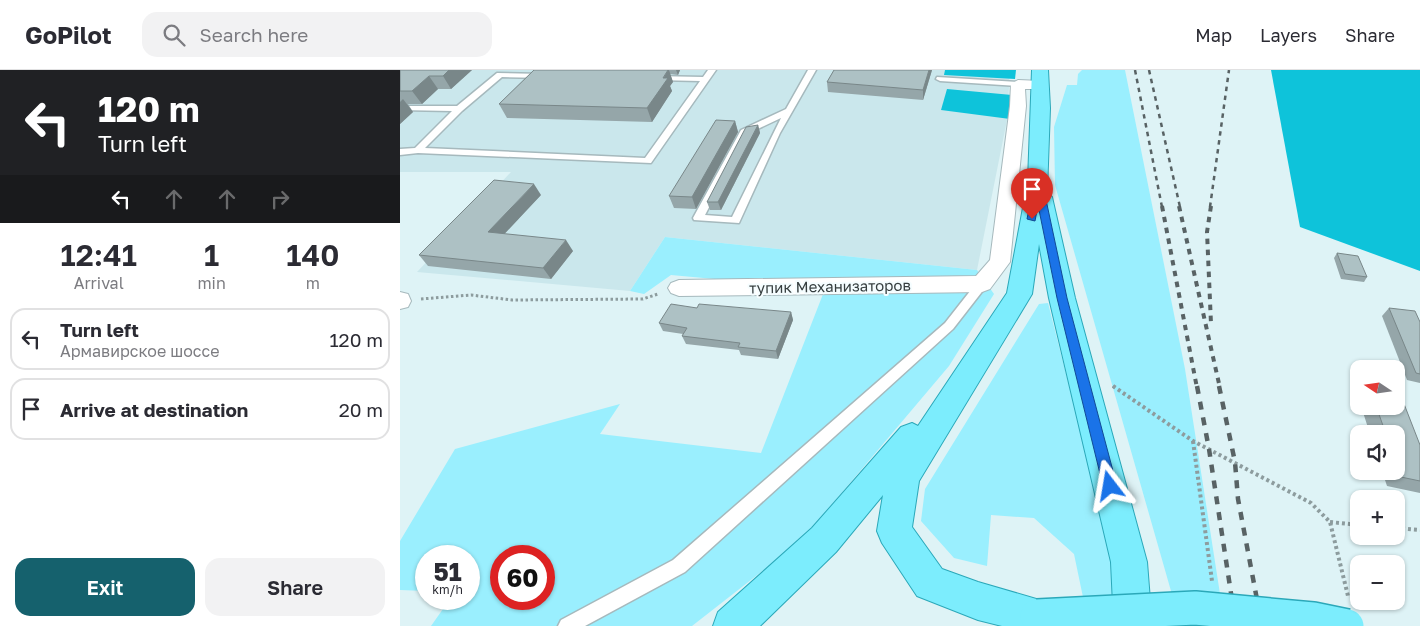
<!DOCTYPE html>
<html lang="en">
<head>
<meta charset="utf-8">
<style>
	body { margin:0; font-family:"Golos Text",sans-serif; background:#f2f2f3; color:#2b2b33; height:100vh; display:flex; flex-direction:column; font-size:19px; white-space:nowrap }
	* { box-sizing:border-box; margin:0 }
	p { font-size:16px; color:#7c7c81 }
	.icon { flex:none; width:28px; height:28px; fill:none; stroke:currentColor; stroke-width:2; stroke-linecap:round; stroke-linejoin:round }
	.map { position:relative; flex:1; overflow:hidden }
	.details { display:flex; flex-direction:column; background:#fff; width:400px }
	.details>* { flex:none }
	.hud { background:#202124; color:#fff; overflow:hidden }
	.needle { width:32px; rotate:283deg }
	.tools { position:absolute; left:950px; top:290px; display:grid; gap:10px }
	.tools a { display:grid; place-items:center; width:55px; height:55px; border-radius:10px; background:#fff; box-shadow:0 1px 4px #0004; font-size:25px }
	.speed { position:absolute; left:15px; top:475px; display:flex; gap:10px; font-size:25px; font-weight:700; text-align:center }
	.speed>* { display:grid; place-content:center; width:65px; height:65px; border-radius:50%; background:#fff; box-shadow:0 1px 4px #0004; line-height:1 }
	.speed small { font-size:12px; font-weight:400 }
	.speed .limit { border:8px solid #d22; background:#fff; color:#111 }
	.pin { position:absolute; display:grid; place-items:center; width:42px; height:42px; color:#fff; margin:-51px -21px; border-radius:50% 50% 50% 0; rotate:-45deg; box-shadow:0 0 5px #0007 }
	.pin .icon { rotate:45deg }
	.me { position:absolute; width:55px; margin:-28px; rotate:346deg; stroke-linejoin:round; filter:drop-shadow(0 0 4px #0008) }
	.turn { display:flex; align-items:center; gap:18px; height:105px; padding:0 15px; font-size:22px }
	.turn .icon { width:65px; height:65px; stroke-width:2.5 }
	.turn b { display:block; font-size:35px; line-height:42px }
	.lanes { display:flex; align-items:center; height:48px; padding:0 15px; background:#0003; justify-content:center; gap:25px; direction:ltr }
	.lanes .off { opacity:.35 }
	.eta { display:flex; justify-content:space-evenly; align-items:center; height:85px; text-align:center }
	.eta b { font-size:30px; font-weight:600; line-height:35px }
	.button { display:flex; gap:10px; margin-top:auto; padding:10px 15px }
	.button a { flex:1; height:58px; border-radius:15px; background:#15616d; color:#fff; font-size:20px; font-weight:600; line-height:58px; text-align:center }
	.button a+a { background:#f2f2f3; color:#2b2b33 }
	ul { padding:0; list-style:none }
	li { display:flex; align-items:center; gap:15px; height:62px; margin:0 10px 8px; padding:0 5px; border:2px solid #e1e1e2; border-radius:15px }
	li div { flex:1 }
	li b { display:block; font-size:19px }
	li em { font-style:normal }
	header { display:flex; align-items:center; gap:30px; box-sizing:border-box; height:70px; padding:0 25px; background:#fff; border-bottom:1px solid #e1e1e2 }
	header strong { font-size:24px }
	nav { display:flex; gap:28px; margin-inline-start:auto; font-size:18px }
	.search { width:350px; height:45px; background:#f2f2f3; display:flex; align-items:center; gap:12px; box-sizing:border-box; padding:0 18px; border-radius:15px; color:#7c7c81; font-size:19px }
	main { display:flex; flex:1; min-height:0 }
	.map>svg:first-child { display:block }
	.built { fill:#cae7ec }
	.green { fill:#9aeffe; fill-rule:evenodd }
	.forest { fill:#0ec3da }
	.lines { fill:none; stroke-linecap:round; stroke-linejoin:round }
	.service-casing { stroke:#a6b9bd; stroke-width:3 }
	.minor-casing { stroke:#a6b9bd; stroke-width:2 }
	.primary-casing { stroke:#2ba8b9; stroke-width:2 }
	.path-far1 { stroke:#8d9c9e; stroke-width:3; stroke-dasharray:2.5 2.5; stroke-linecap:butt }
	.path { stroke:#8d9c9e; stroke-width:4; stroke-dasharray:3 3; stroke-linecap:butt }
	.service { fill:#fff; fill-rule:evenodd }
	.minor { fill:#fff; fill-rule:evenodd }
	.primary { fill:#7cedfd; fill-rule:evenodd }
	.rail-far2 { stroke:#586264; stroke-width:2.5; stroke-dasharray:4.5 4.5; stroke-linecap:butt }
	.rail-far1 { stroke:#586264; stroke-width:4; stroke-dasharray:5.5 5.5; stroke-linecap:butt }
	.rail { stroke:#586264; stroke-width:4.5; stroke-dasharray:8 8; stroke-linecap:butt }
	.primary-bridge-casing { stroke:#2ba8b9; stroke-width:36; stroke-linecap:butt }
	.primary-bridge { stroke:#7cedfd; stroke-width:33 }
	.wall { fill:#95a6a9 }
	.shaded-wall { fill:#798789 }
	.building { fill:#adc1c4; stroke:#798789 }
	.route { fill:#1a73e8; stroke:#114b97 }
	.labels { text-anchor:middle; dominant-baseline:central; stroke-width:4; stroke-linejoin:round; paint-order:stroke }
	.street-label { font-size:15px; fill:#363e3f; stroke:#f5fdff }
</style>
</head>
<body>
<header>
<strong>GoPilot</strong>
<div class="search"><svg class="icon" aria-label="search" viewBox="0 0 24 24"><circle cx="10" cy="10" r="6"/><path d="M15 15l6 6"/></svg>Search here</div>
<nav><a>Map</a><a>Layers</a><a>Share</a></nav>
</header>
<main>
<section class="details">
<div class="hud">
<div class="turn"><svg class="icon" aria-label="left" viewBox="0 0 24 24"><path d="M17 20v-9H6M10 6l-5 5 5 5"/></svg><div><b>120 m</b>Turn left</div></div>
<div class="lanes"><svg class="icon" aria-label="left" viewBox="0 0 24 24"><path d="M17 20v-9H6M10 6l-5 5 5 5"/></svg><svg class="icon off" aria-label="ahead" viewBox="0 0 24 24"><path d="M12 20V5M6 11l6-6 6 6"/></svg><svg class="icon off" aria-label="ahead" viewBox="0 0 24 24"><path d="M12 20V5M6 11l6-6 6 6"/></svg><svg class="icon off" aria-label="right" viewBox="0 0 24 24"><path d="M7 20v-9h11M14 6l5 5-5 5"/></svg></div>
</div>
<div class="eta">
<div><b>12:41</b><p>Arrival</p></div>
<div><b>1</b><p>min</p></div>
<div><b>140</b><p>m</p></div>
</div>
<ul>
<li><svg class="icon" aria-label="left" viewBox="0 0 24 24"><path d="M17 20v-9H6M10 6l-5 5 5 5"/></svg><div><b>Turn left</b><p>Армавирское шоссе</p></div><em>120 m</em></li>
<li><svg class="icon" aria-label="arrive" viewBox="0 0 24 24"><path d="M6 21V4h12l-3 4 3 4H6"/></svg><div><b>Arrive at destination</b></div><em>20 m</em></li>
</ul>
<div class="button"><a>Exit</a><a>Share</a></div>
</section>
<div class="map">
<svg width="1020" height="556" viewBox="0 0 1020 556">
	<rect width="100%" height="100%" fill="#def3f6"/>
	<polygon class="built" points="0,0 610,0 607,50 577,200 265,167 230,221 17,202 111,102 0,102"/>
	<g class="green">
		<polygon points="682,0 725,0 785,299 825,556 781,556 655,115 654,57 667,15 677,15 678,4"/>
		<path d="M265 167 577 200 594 224 549 296 401 471 292 556H31L50 529H69V486H26V521L0 520V471L55 379 220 334 200 364 361 383 425 219 271 205 244 224 230 221ZM101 486H144V529H101Z"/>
		<polygon points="648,233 714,492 719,556 689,556 674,484 634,448 591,445 587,496 554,488 521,451 525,419 639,234"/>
	</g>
	<g class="forest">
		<polygon points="545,0 616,0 615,9 544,5"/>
		<polygon points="871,0 1020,0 1020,201 900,157"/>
		<polygon points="547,19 612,25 610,49 541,40"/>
	</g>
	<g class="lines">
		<g class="service-casing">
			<g id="service">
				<polygon points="308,0 316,0 251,93 18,83 0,85 0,79 15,78 52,41 0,40 0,36 57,36 97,3 144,4 148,6 144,8 102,7 62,41 25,78 245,88 300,11 256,10 252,8 253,6 303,7"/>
				<path d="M408 0H416L380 63 339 153 294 150 293 148 341 60 386 39ZM381 48 332 147 305 145 347 64Z"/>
				<polygon points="537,7 618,12 622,14 618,16 540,11 536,9"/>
				<polygon points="582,210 588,214 553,259 285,502 185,556 158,556 161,550 273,490 545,253 578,211"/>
			</g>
		</g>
		<g class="minor-casing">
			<g id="minor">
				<polygon points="618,10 641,11 648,15 641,19 625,19 626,36 610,192 590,219 582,222 279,226 271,223 268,218 271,213 279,210 576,206 590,190 610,36 611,14"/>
				<polygon points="0,222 8,224 11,231 8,237 0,239"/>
			</g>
		</g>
		<g class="primary-casing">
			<polygon id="primary" points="632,0 648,0 650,38 647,122 652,127 675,228 747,492 752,556 714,556 711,492 649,228 639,174 632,224 519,411 512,457 542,499 578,512 650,533 656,546 652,556 602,556 578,550 517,526 482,473 477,461 483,425 436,482 360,556 313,556 318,542 412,458 501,357 512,353 518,356 607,223 628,111"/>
		</g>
		<g class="path-far1">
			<polyline points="21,229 71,225 112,230 243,229 258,224"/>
			<polyline points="713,316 715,318"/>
		</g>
		<g class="path">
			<polyline points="713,316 793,371 911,433 930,452 948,526"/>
			<polyline points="793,371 812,511"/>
			<polyline points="930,452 959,455"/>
			<polyline points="996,458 1020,460"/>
		</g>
		<use href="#service" class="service"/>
		<use href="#minor" class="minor"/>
		<use href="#primary" class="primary"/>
		<g class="rail-far2">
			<polyline points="735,0 762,137"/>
			<polyline points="749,0 780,137"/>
			<polyline points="810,137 829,0"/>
		</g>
		<g class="rail-far1">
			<polyline points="762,136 797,318"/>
			<polyline points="779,136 820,318"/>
			<polyline points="811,136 807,162 811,254"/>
		</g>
		<g class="rail">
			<polyline points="797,316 809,379 836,556"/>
			<polyline points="819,316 835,392 838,429 862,556"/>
		</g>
		<g class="primary-bridge-casing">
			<polyline id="primary-bridge" points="637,546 795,538 913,549 947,556"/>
		</g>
		<use href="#primary-bridge" class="primary-bridge"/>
	</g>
	<g class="wall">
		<polygon points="0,0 72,0 51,19 38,19 22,34 8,34 13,42 0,54"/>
		<polygon points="134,0 280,0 278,5 270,4 273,12 270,16 272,21 252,52 107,48 99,34"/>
		<polygon points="434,0 532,0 523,30 428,22 427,12"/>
		<polygon points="335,51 338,62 296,139 274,138 269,126"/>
		<polygon points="358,55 360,63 321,140 310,140 307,132"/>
		<polygon points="141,125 104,164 173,181 151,209 28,196 19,185"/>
		<polygon points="937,183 967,207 964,212 941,209 934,188"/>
		<polygon points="297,238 391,242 393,250 378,289 341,285 339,280 286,274 282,266 283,264 263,261 259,253"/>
		<polygon points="989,238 1020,252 1020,313 1007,310 982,246"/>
		<polygon points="961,336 996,336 1020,375 1020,423 987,416 982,401 996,401 996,364 970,364"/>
	</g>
	<g class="shaded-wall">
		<polygon points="49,0 72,0 51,19 43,6"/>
		<polygon points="268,0 269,0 273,12 270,16 272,21 252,52 247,38"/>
		<polygon points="276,0 280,0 278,5"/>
		<polygon points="529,0 532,0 523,30 523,20"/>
		<polygon points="29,6 38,19 22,34 12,21"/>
		<polygon points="3,29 13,42 0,54 0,32"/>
		<polygon points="335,51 338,62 296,139 292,127"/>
		<polygon points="358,55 360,63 321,140 318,132"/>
		<polygon points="134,114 141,125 96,173 88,162"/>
		<polygon points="166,170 173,181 151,209 143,198"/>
		<polygon points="391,242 393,250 378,289 376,281"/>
	</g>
	<g class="building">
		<polygon points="0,0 49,0 43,6 29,6 12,21 0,21"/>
		<polygon points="134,0 268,0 263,8 268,8 247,38 99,34"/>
		<polygon points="434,0 529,0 523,20 427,12"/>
		<polygon points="316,50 335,51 292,127 269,126"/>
		<polygon points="358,55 318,132 307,132 346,57"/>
		<polygon points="94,110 134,114 88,162 166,170 143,198 19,185"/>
		<polygon points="937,183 958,186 967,207 945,204"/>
		<polygon points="271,234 297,238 299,234 391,242 376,281 338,277 340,273 282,266 287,258 259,253"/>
		<polygon points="989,238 1015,241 1020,252 1020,304 1016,303"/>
		<polygon points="996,320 999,321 1020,375 1020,411 1001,407 996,394 996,364 986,364 976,336 996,336"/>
	</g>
	<polygon class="route" points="635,109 642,111 667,228 717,416 715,421 710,423 705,421 703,416 657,228 638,135 635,151 627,149"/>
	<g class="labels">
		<g class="street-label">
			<text transform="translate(430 216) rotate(-1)">тупик Механизаторов</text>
		</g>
	</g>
</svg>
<div class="tools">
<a><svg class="needle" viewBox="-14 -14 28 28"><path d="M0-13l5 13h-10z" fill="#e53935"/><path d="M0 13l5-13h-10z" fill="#7c7c81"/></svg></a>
<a><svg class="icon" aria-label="sound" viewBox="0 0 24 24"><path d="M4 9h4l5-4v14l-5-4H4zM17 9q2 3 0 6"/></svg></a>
<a>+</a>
<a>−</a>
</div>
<div class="speed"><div>51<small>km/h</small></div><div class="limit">60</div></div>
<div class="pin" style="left:632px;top:149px;background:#d93025"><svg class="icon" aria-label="arrive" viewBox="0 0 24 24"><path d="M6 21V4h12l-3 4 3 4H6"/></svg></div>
<svg class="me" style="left:710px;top:416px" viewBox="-20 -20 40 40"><path d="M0-17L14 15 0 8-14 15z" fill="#1a73e8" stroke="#fff" stroke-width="4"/></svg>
</div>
</main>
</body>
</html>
